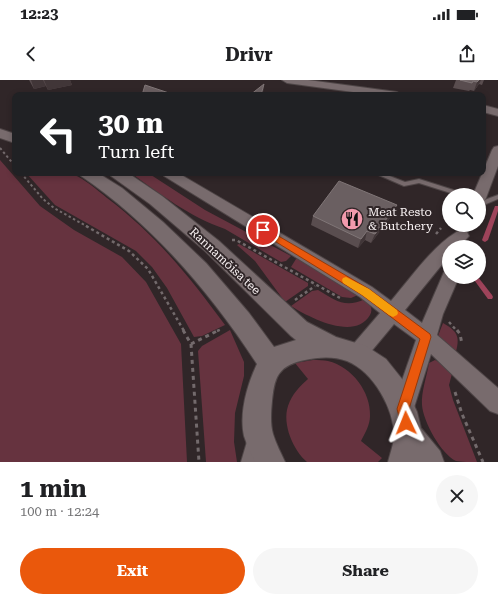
<!DOCTYPE html>
<html lang="en">
<head>
<meta charset="utf-8">
<style>
	body { margin:0; font-family:"Roboto Serif",serif; background:#f6f6f6; color:#202124; height:100vh; display:flex; flex-direction:column; font-size:15px; white-space:nowrap }
	* { box-sizing:border-box; margin:0 }
	p { font-size:13px; color:#757577 }
	.icon { flex:none; width:22px; height:22px; fill:none; stroke:currentColor; stroke-width:2; stroke-linecap:round; stroke-linejoin:round }
	.map { position:relative; height:382px; overflow:hidden }
	.drawer { display:flex; flex-direction:column; background:#fff; flex:1 }
	.drawer>* { flex:none }
	.top-card { position:absolute; left:12px; top:12px; width:474px; height:84px; border-radius:8px; box-shadow:0 2px 6px #0003; background:#202124; color:#fff; overflow:hidden }
	.controls { position:absolute; left:442px; top:108px; display:grid; gap:8px }
	.controls a { display:grid; place-items:center; width:44px; height:44px; border-radius:50%; background:#fff; box-shadow:0 2px 6px #0003; font-size:20px }
	.pin { position:absolute; display:grid; place-items:center; width:34px; height:34px; color:#fff; margin:-17px; border:2px solid #fff; border-radius:50%; box-shadow:0 1px 4px #0007 }
	.me { position:absolute; width:44px; margin:-22px; rotate:358deg; stroke-linejoin:round; filter:drop-shadow(0 0 3px #0008) }
	.turn { display:flex; align-items:center; gap:14px; height:84px; padding:0 20px; font-size:18px }
	.turn .icon { width:52px; height:52px; stroke-width:2.5 }
	.turn b { display:block; font-size:28px; line-height:34px }
	.round { display:grid; place-items:center; flex:none; width:42px; height:42px; border-radius:21px; background:#f6f6f6 }
	.summary { display:flex; align-items:center; justify-content:space-between; height:68px; padding:0 20px }
	h1 { font-size:24px; font-weight:700; line-height:30px }
	.action { display:flex; gap:8px; margin-top:auto; padding:8px 20px }
	.action a { flex:1; height:46px; border-radius:24px; background:#ea580c; color:#fff; font-size:16px; font-weight:700; line-height:46px; text-align:center }
	.action a+a { background:#f6f6f6; color:#202124 }
	.status { display:flex; justify-content:space-between; align-items:center; height:28px; padding:0 20px; background:#fff; direction:ltr }
	.status svg { height:11px; fill:currentColor }
	header { display:flex; justify-content:space-between; align-items:center; height:52px; padding:0 20px; background:#fff; font-size:18px; font-weight:700 }
	.map>svg:first-child { display:block }
	.green { fill:#66333f }
	.lines { fill:none; stroke-linecap:round; stroke-linejoin:round }
	.stream { fill:#9e435a; fill-rule:evenodd }
	.service-casing { stroke:#4e4546; stroke-width:2 }
	.minor-casing { stroke:#4e4546; stroke-width:2 }
	.tertiary-casing { stroke:#4e4546; stroke-width:2 }
	.path-far2 { stroke:#736a6c; stroke-width:2; stroke-dasharray:2.5 2.5; stroke-linecap:butt }
	.path-far1 { stroke:#736a6c; stroke-width:2.5; stroke-dasharray:3 3; stroke-linecap:butt }
	.path { stroke:#736a6c; stroke-width:3; stroke-dasharray:4 4; stroke-linecap:butt }
	.service { fill:#786b6d; fill-rule:evenodd }
	.minor { fill:#786b6d; fill-rule:evenodd }
	.tertiary { fill:#786b6d; fill-rule:evenodd }
	.wall { fill:#594d4f }
	.shaded-wall { fill:#413638 }
	.building { fill:#6a5f61; stroke:#807677 }
	.route { fill:#ea580c; stroke:#983908 }
	.slow { fill:#f59e0b }
	.labels { text-anchor:middle; dominant-baseline:central; stroke-width:4; stroke-linejoin:round; paint-order:stroke }
	.poi-label { font-size:12px; fill:#f7f0f1; stroke:#302628; text-anchor:start }
	.street-label { font-size:12px; fill:#f7f0f1; stroke:#302628 }
</style>
</head>
<body>
<div class="status"><b>12:23</b><svg viewBox="0 0 49 12"><path d="M0 12V9h3v3zM5 12V6h3v6zM10 12V3h3v9zM15 12V0h3v12zM26 1h20v11H26zM47 4h2v5h-2z"/></svg></div>
<header><svg class="icon" aria-label="back" viewBox="0 0 24 24"><path d="M15 5l-7 7 7 7"/></svg>Drivr<svg class="icon" aria-label="share" viewBox="0 0 24 24"><path d="M12 15V3M7 8l5-5 5 5M5 13v7h14v-7"/></svg></header>
<div class="map">
<svg width="498" height="382" viewBox="0 0 498 382">
	<rect width="100%" height="100%" fill="#302628"/>
	<g class="green">
		<polygon points="0,80 40,126 74,150 122,177 146,202 181,264 187,382 0,382"/>
		<path d="M26 93C36 93 64 91 72 94 85 99 96 109 107 118 156 155 189 196 225 245L202 256 194 257 167 208 152 187 136 171 55 125Z"/>
		<path d="M131 93H148L205 130 291 176 286 181 281 182 225 149C190 137 160 114 131 93Z"/>
		<polygon points="239,164 308,203 308,206 285,222 255,181 237,165"/>
		<polygon points="296,179 299,179 358,215 351,218 342,217 291,187"/>
		<path d="M318 210C335 220 345 229 365 219 369 224 374 228 370 235 355 261 310 238 291 226L312 211Z"/>
		<path d="M443 243C459 252 460 258 455 275L438 256Z"/>
		<polygon points="230,250 244,282 244,296 235,333 234,362 237,382 206,382 198,271 202,266"/>
		<path d="M313 280C318 280 324 280 328 281 352 287 371 312 370 336 370 345 365 353 361 361L382 378 378 382H307C293 370 282 344 288 326 292 314 300 306 308 299L295 283Z"/>
		<path d="M435 280 453 290 449 305 453 320 477 382C471 382 461 382 456 381 441 374 423 341 422 325 421 312 427 296 429 283Z"/>
	</g>
	<g class="lines">
		<g class="stream">
			<polygon points="495,126 498,126 498,131 488,160 485,162 483,161 482,160"/>
			<polygon points="479,172 482,173 483,174 481,179 479,180"/>
			<polygon points="472,197 478,197 492,215 493,217 492,219 488,219"/>
		</g>
		<g class="service-casing">
			<g id="service">
				<polygon points="374,93 382,93 405,102 419,99 466,114 467,115 457,115 419,103 404,106"/>
				<polygon points="498,115 498,119 479,127 479,122"/>
			</g>
		</g>
		<g class="minor-casing">
			<g id="minor">
				<polygon points="282,0 308,0 397,12 402,15 375,15 287,3"/>
				<polygon points="483,25 498,29 498,36 483,32"/>
				<polygon points="498,66 498,86 486,118 484,121 479,122 479,115 473,115 492,70 494,67"/>
				<path d="M162 93H178L372 207 391 221C409 200 432 167 455 153 459 150 462 151 467 152L469 156 459 167H449V176L405 230 422 243 444 192 449 191V197H459L443 234 437 255 498 308V334L490 331 431 274 411 337 403 340 395 337 392 329 416 260 394 244 364 280 357 283 350 280 347 274 350 268 380 233 360 217 164 96Z"/>
				<polygon points="259,344 267,348 271,356 265,382 241,382 251,348"/>
			</g>
		</g>
		<g class="tertiary-casing">
			<g id="tertiary">
				<polygon points="0,49 15,54 15,63 0,58"/>
				<path d="M79 93H98L122 108 163 142 206 183 249 233 274 267 296 260 291 256 205 171 150 124 111 96 109 93H128L162 116 219 161 307 242 336 257 366 266 386 279 402 299 417 332 421 348 440 371 444 382H388C390 374 393 366 394 358 395 330 374 292 347 281 334 276 318 277 305 280 295 282 285 285 279 294 274 301 273 312 272 321 271 331 270 344 273 354 276 364 281 373 285 382H255C251 374 247 365 244 356 239 333 247 305 257 284 210 212 153 145 81 96Z"/>
			</g>
		</g>
		<g class="path-far2">
			<polyline points="0,68 15,86"/>
			<polyline points="21,93 43,119 54,128 88,147"/>
		</g>
		<g class="path-far1">
			<polyline points="86,146 129,171 148,189 184,251"/>
			<polyline points="436,154 441,148"/>
			<polyline points="232,160 236,160 340,218"/>
			<polyline points="295,220 315,206"/>
			<polyline points="449,242 457,251"/>
			<polyline points="217,251 222,249"/>
		</g>
		<g class="path">
			<polyline points="183,250 191,264 199,382"/>
			<polyline points="457,250 460,254 462,264"/>
			<polyline points="191,264 219,250"/>
			<polyline points="455,312 462,334 483,382"/>
		</g>
		<use href="#service" class="service"/>
		<use href="#minor" class="minor"/>
		<use href="#tertiary" class="tertiary"/>
	</g>
	<g class="wall">
		<polygon points="29,0 70,0 72,5 48,10 46,6 34,9"/>
		<polygon points="456,0 484,0 482,5 479,4 474,11 470,10 469,11 453,8"/>
		<polygon points="393,134 371,163 365,160 358,168 311,145 313,136"/>
	</g>
	<g class="shaded-wall">
		<polygon points="31,0 43,0 46,6 34,9"/>
		<polygon points="44,0 70,0 72,5 48,10"/>
		<polygon points="479,0 481,0 479,4 474,11 477,2"/>
		<polygon points="264,4 264,9 262,15 261,15"/>
		<polygon points="397,125 393,134 371,163 375,154"/>
		<polygon points="367,151 365,160 358,168 361,159"/>
	</g>
	<g class="building">
		<polygon points="460,0 479,0 477,2 473,1 472,3"/>
		<polygon points="264,4 261,15 250,15"/>
		<polygon points="145,5 175,15 142,15"/>
		<polygon points="339,101 397,125 375,154 367,151 361,159 313,136"/>
	</g>
	<polygon class="route" points="263,147 369,209 430,254 431,257 409,329 412,343 410,347 406,349 402,347 397,329 420,259 362,215 260,152 259,150"/>
	<polygon class="slow" points="346,197 369,209 397,230 398,233 397,235 393,237 389,235 362,215 343,203 342,200 343,198"/>
	<defs>
		<g id="restaurant-disc" transform="scale(1.15)"><circle r="9.5" fill="#f29aad" stroke="#302628"/><path d="M-5-6h1v4h1v-4h1v4h1v-4h1v5L-1.5 .5V6h-2V.5L-5-1ZM5-6V6H3V1.5H1.5Q1.5-4 5-6Z" fill="#111"/></g>
	</defs>
	<g fill-rule="evenodd">
		<use href="#restaurant-disc" x="352" y="139"/>
	</g>
	<g class="labels">
		<g class="poi-label">
			<text x="368" y="132">Meat Resto<tspan x="368" dy="14">&amp; Butchery</tspan></text>
		</g>
		<g class="street-label">
			<text transform="translate(225 181) rotate(43)">Rannamõisa tee</text>
		</g>
	</g>
</svg>
<div class="controls">
<a><svg class="icon" aria-label="search" viewBox="0 0 24 24"><circle cx="10" cy="10" r="6"/><path d="M15 15l6 6"/></svg></a>
<a><svg class="icon" aria-label="layers" viewBox="0 0 24 24"><path d="M12 4l9 5-9 5-9-5zM3 14l9 5 9-5"/></svg></a>
</div>
<div class="pin" style="left:263px;top:150px;background:#d93025"><svg class="icon" aria-label="arrive" viewBox="0 0 24 24"><path d="M6 21V4h12l-3 4 3 4H6"/></svg></div>
<svg class="me" style="left:406px;top:343px" viewBox="-20 -20 40 40"><path d="M0-17L14 15 0 8-14 15z" fill="#ea580c" stroke="#fff" stroke-width="4"/></svg>
<div class="top-card">
<div class="turn"><svg class="icon" aria-label="left" viewBox="0 0 24 24"><path d="M17 20v-9H6M10 6l-5 5 5 5"/></svg><div><b>30 m</b>Turn left</div></div>
</div>
</div>
<section class="drawer">
<div class="summary"><div><h1>1 min</h1><p>100 m · 12:24</p></div><a class="round"><svg class="icon" aria-label="close" viewBox="0 0 24 24"><path d="M6 6l12 12M18 6L6 18"/></svg></a></div>
<div class="action"><a>Exit</a><a>Share</a></div>
</section>
</body>
</html>
